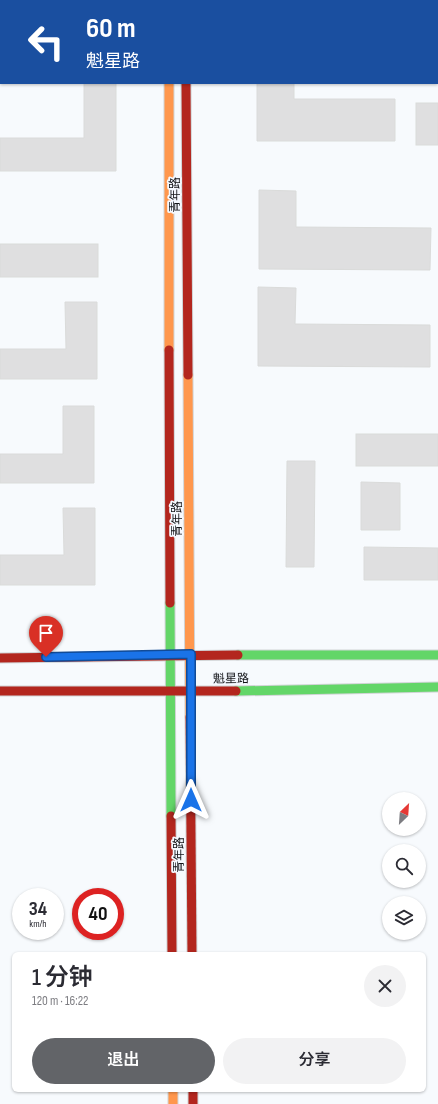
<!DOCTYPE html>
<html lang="zh">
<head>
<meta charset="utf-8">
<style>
	body { margin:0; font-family:"Sofia Sans Condensed","Noto Sans SC",sans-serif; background:#f2f2f3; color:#2b2b33; height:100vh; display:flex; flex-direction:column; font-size:15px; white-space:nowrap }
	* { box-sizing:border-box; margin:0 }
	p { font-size:13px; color:#7c7c81 }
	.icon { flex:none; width:22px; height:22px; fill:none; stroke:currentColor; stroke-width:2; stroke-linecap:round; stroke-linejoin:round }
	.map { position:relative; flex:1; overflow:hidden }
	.details { position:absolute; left:12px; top:952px; width:414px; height:140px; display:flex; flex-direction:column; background:#fff; border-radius:6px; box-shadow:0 1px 3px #0004 }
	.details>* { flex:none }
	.top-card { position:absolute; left:0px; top:0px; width:438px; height:84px; box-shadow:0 1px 3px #0004; background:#1a4fa0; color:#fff; overflow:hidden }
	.needle { width:26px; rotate:25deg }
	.controls { position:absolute; left:382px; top:792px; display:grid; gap:8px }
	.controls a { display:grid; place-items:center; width:44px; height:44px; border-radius:50%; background:#fff; box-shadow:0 1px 3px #0004; font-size:20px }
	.speed { position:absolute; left:12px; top:888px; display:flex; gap:8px; font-size:20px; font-weight:700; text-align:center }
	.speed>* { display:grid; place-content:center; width:52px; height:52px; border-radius:50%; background:#fff; box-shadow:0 1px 3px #0004; line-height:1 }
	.speed small { font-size:10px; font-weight:400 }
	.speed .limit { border:6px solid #d22; background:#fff; color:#111 }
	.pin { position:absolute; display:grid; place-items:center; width:34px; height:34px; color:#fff; margin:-41px -17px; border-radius:50% 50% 50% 0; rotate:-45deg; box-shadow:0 0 4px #0007 }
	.pin .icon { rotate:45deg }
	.me { position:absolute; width:44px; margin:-22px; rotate:0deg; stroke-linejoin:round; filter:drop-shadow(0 0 3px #0008) }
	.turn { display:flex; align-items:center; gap:14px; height:84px; padding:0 20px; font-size:18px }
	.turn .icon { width:52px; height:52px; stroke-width:2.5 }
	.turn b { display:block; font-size:28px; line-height:34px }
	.round { display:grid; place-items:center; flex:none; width:42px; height:42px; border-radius:21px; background:#f2f2f3 }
	.overview { display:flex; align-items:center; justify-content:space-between; height:68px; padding:0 20px }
	h1 { font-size:24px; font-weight:600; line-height:30px }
	.primary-button { display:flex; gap:8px; margin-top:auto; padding:8px 20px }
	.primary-button a { flex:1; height:46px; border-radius:24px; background:#626468; color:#fff; font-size:16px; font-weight:600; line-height:46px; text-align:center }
	.primary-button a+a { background:#f2f2f3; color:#2b2b33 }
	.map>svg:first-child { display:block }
	.building { fill:#dfdfe0; stroke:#dadbda }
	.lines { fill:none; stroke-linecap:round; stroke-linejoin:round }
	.fast-casing { stroke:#d1d4d6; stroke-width:11 }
	.slow-casing { stroke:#d1d4d6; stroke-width:11 }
	.jam-casing { stroke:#d1d4d6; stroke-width:11 }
	.fast { stroke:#63d668; stroke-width:9 }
	.slow { stroke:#ff974d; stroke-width:9 }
	.jam { stroke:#b3261e; stroke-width:9 }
	.route-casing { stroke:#114b97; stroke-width:10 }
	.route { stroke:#1a73e8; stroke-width:7 }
	.labels { text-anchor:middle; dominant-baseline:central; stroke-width:3.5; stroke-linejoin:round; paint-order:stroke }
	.street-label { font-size:12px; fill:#121317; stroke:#f5f9ff }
</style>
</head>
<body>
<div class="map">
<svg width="438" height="1104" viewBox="0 0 438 1104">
	<rect width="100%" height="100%" fill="#f7fafd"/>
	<g class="building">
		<rect x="84" y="0" width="32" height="1"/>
		<rect x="258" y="0" width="37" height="1"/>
		<rect x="0" y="14" width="1" height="33"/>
		<polygon points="84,83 116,83 116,171 0,171 0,138 84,138"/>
		<polygon points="257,83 294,83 294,99 395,99 395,141 257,141"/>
		<rect x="416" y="103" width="22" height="42"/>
		<polygon points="259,190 296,191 296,227 431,228 430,270 259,269"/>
		<rect x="0" y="244" width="98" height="33"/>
		<polygon points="258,287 296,288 295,324 430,325 430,367 258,366"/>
		<polygon points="65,302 97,302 97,379 0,379 0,349 66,349"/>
		<polygon points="63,406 94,406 94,483 0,483 0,454 63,454"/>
		<rect x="356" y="434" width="82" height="32"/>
		<polygon points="287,461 315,461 314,567 286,567"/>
		<polygon points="361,482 400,483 400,530 361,530"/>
		<polygon points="63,508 95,508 95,585 0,585 0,555 64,555"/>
		<polygon points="364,547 438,548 438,580 364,580"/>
	</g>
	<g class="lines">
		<g class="fast-casing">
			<g id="fast">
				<polyline points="169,0 169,1"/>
				<polyline points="186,0 186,1"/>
				<polyline points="170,603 171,816"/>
				<polyline points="238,655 438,655"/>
				<polyline points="236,691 438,687"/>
			</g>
		</g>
		<g class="slow-casing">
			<g id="slow">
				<polyline points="169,83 169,350"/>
				<polyline points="188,375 190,717"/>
				<polyline points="173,1090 173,1104"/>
			</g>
		</g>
		<g class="jam-casing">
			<g id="jam">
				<polyline points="186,83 188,375"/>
				<polyline points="169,350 170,603"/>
				<polyline points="0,658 238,655"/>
				<polyline points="0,691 236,691"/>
				<polyline points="190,717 192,954"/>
				<polyline points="171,816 172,954"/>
				<polyline points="193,1090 193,1104"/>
			</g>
		</g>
		<use href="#fast" class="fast"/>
		<use href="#slow" class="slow"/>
		<use href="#jam" class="jam"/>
	</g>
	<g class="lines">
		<g class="route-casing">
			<polyline id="route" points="46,657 191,654 191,800"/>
		</g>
		<use href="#route" class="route"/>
	</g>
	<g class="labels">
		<g class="street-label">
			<text transform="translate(175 195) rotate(-90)">青年路</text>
			<text transform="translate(177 519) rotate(-90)">青年路</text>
			<text transform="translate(231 679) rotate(-1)">魁星路</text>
			<text transform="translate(179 855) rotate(-90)">青年路</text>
		</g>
	</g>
</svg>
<div class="controls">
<a><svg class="needle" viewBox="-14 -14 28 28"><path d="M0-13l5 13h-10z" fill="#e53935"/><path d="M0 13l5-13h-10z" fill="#7c7c81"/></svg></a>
<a><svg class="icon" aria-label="search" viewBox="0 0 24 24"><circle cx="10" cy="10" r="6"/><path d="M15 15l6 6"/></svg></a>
<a><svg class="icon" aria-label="layers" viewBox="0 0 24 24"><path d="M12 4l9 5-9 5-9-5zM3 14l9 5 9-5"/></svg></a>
</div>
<div class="speed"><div>34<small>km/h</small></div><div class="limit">40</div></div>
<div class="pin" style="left:46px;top:657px;background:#d93025"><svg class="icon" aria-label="arrive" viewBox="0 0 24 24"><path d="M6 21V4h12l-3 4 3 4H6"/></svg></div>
<svg class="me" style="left:191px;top:800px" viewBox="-20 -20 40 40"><path d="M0-17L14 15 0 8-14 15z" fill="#1a73e8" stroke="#fff" stroke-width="4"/></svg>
<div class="top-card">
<div class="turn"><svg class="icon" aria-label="left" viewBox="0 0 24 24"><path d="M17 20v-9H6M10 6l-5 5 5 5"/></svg><div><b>60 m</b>魁星路</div></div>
</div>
<section class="details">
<div class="overview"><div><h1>1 分钟</h1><p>120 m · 16:22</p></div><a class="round"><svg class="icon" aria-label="close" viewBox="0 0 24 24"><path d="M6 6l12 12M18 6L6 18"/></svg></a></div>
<div class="primary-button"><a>退出</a><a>分享</a></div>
</section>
</div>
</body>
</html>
